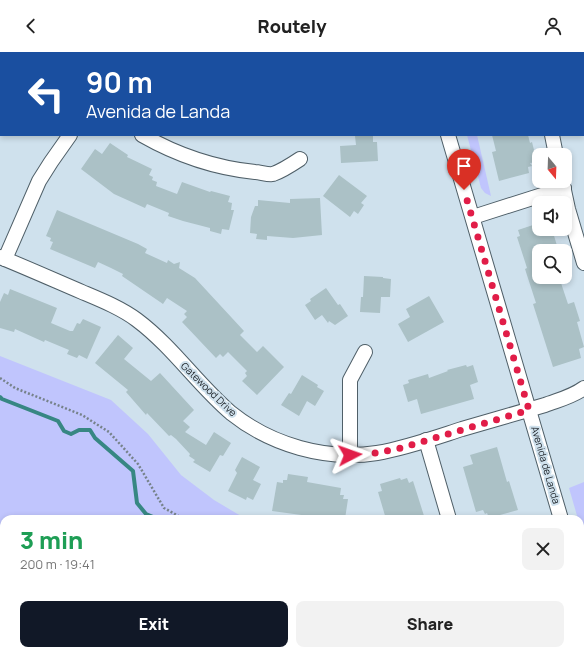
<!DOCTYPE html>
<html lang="en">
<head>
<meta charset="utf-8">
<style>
	body { margin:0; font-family:Manrope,sans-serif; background:#f2f2f2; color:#222; height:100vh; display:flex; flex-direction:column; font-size:15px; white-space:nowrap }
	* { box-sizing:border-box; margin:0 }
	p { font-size:13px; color:#767676 }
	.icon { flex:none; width:22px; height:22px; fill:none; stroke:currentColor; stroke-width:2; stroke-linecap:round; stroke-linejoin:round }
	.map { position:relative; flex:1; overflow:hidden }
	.drawer { position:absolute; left:0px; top:463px; width:584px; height:140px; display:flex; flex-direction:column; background:#fff; border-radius:12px 12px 0 0; box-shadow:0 2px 6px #0003 }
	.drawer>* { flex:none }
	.banner { position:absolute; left:0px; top:0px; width:584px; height:84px; box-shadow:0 2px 6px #0003; background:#1a4fa0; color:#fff; overflow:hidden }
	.needle { width:26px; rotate:161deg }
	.controls { position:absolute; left:532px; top:96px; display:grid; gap:8px }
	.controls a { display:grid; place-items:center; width:40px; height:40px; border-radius:8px; background:#fff; box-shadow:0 2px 6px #0003; font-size:20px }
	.pin { position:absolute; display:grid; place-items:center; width:34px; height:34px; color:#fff; margin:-41px -17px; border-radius:50% 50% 50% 0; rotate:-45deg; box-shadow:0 0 4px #0007 }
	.pin .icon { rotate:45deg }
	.me { position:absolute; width:44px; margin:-22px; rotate:86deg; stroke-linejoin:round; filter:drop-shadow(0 0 3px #0008) }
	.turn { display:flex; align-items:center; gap:14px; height:84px; padding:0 20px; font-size:18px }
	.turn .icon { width:52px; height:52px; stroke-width:2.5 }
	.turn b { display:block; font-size:28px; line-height:34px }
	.round { display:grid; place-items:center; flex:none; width:42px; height:42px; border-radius:8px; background:#f2f2f2 }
	.summary { display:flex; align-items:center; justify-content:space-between; height:68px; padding:0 20px }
	h1 { font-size:24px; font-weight:800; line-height:30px; color:#1e9e55 }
	.cta { display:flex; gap:8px; margin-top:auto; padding:8px 20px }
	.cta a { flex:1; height:46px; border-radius:8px; background:#111827; color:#fff; font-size:16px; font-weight:800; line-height:46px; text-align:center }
	.cta a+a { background:#f2f2f2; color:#222 }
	header { display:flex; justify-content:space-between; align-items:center; height:52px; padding:0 20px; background:#fff; font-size:18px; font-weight:800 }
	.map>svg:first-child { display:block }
	.green { fill:#c0c5fd }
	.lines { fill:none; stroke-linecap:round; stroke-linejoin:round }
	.stream { stroke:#378783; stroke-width:4 }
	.building { fill:#abc1c6 }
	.minor-casing { stroke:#4f5f68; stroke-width:16 }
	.path { stroke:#76828a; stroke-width:2.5; stroke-dasharray:2 2; stroke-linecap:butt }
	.minor { stroke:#fff; stroke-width:14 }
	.route { stroke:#e11d48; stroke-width:7; stroke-dasharray:0 12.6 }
	.labels { text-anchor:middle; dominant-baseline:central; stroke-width:4; stroke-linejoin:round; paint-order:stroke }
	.street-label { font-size:10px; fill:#1c2227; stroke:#cfe1ed }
</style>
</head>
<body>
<header><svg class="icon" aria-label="back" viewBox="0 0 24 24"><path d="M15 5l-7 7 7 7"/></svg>Routely<svg class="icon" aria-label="person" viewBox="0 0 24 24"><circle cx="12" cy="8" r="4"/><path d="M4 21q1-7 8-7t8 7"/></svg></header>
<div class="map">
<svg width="584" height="603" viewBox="0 0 584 603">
	<rect width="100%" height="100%" fill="#cfe1ed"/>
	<g class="green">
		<polygon points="467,83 477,83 491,144 485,141 481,136"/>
		<polygon points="0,304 111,348 148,382 181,423 214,448 246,467 4,467 4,599 464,599 464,603 0,603"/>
		<polygon points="584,430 584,485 580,472 580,467 578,467 569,436"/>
	</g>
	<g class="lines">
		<g class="stream">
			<polyline points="0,345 2,347 58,369 64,379 71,382 79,378 90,378 95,386 133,419 137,451 146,462 158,467"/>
			<polyline points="400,599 406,603"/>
		</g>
	</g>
	<g class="building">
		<polygon points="373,83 373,90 377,90 378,109 341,111 340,94 356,93 355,84"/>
		<polygon points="492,83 528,83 530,91 532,90 537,110 530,111 532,114 528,115 529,121 499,129 492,100 496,99"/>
		<polygon points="110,91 128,103 127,105 152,117 149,123 153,125 152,128 157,130 156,134 177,142 182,130 210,140 211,139 230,144 228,150 232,151 231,158 234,158 229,178 222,177 221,182 210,179 210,176 183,169 168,164 169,161 147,152 145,156 114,142 81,117 95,97 102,102"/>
		<polygon points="339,123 367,144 361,151 364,153 358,162 354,159 350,165 323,144"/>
		<polygon points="320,146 322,183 293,186 267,184 267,188 256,187 257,182 250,181 251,165 255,154 258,154 258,148 290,151 290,147"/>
		<polygon points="57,158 138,192 147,197 145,201 167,211 168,208 174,212 180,210 179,216 195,226 244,279 240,283 257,300 263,294 284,315 257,343 242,329 247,324 245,321 247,319 228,300 223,305 220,302 216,306 182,270 187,265 184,262 187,259 167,246 163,252 122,224 123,222 111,216 98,210 95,216 50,197 53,190 50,189 51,186 46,184"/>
		<polygon points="539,171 539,177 542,177 543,180 552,177 558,197 551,199 539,199 539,225 559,225 568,252 574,250 580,269 577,270 584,295 579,297 581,306 553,315 533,252 536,251 525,217 527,216 517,185 520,184 518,178"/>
		<polygon points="364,224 383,225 383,226 391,227 390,245 381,245 380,261 360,260 361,245 363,245"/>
		<polygon points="326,236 338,253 340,252 348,264 335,273 329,269 328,271 322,263 315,268 305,253 311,249 310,247"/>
		<polygon points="10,237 57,256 51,271 70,279 73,279 77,271 80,272 83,267 101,275 87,307 79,303 77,306 67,302 69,298 45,288 44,290 15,277 14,280 0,276 0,250 4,241 8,243"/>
		<polygon points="429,244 444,270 408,290 398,272 410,265 406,257"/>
		<polygon points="118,283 133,296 124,307 151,329 160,321 194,358 183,369 190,375 185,380 206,393 214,380 231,391 223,404 220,403 210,420 193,410 195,408 189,404 190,402 176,387 171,383 169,384 147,361 146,363 126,340 128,338 95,311"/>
		<polygon points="466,313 467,315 473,313 478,330 470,333 474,347 421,362 417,347 408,350 403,333 409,331 408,328 428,322 429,326 448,319 447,318"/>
		<polygon points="302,323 318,333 317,335 324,339 315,354 307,349 299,364 281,353 289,341 291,342"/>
		<polygon points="497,395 507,430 509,429 518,458 489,466 487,461 485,462 483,458 476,460 463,415 473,412 470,403"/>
		<polygon points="242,405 260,415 253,428 261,432 253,448 247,445 246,448 228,439 237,421 235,418"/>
		<polygon points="288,422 308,425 307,430 341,436 340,443 344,443 343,447 348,447 345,467 316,467 316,465 272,459 277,430 283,431 283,428 287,428"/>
		<polygon points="400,426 401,428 407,426 409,431 413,429 425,467 386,467 378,440 382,439 380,432"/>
	</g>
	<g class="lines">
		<g class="minor-casing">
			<g id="minor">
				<polyline points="417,0 418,1"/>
				<polyline points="533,0 534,1"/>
				<polyline points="121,1 121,0"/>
				<path d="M142 83C177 103 215 116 255 120 260 120 268 123 273 122 279 120 294 111 300 107"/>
				<polyline points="448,83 561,467"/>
				<polyline points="552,83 556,103"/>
				<polyline points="562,129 568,157 584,211"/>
				<polyline points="473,165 564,136"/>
				<path d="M0 205C27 216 54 228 82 240 101 248 121 256 137 268 173 295 198 333 231 361 271 393 326 409 377 401 406 396 434 386 462 377 490 369 517 361 545 353 558 348 572 345 584 336"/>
				<polyline points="5,207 39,129 51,110 70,83"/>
				<polyline points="426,388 449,467"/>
				<polyline points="350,403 350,328 365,300"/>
				<polyline points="580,541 584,568"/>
				<polyline points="475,603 476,599"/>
				<polyline points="583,603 584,593"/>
			</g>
		</g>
		<g class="path">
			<polyline points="0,326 15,336 82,363 109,380 138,412 164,456 184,467"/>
			<polyline points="442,599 444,603"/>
		</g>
		<use href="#minor" class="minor"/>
	</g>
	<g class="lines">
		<polyline class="route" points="350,403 376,401 401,396 529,358 464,138"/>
	</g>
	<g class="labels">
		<g class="street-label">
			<text transform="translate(209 337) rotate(44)">Gatewood Drive</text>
			<text transform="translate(546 413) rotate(74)">Avenida de Landa</text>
		</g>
	</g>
</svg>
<div class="controls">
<a><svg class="needle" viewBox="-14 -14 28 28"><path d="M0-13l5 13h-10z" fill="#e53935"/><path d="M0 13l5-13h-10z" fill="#767676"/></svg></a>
<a><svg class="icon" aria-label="sound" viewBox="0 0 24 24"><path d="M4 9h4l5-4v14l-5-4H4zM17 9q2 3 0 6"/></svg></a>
<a><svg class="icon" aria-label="search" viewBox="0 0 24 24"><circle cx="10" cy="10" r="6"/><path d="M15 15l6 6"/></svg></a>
</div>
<div class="pin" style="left:464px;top:138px;background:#d93025"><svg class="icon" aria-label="arrive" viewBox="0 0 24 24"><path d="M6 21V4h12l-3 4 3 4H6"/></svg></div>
<svg class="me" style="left:350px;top:403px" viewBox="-20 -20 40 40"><path d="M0-17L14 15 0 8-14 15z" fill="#e11d48" stroke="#fff" stroke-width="4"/></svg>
<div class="banner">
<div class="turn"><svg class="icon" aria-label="left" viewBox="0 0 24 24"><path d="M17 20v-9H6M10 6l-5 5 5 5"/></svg><div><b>90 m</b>Avenida de Landa</div></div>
</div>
<section class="drawer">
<div class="summary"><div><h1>3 min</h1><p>200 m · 19:41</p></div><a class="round"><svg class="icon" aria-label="close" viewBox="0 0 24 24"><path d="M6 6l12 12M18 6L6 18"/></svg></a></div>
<div class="cta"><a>Exit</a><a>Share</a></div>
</section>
</div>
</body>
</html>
